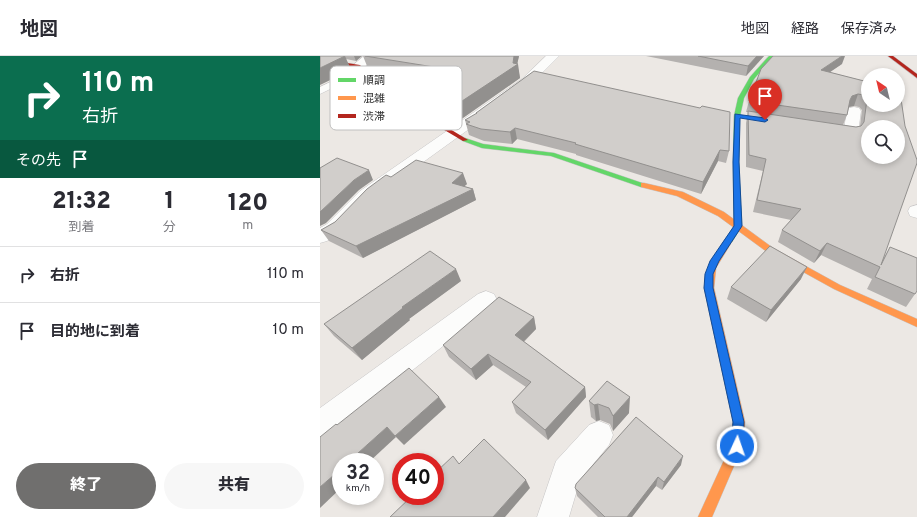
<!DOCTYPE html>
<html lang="ja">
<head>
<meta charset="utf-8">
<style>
	body { margin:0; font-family:Overpass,"Noto Sans JP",sans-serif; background:#f7f7f7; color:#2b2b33; height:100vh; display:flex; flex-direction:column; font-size:15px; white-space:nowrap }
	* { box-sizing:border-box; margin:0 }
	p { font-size:13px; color:#7c7c81 }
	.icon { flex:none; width:22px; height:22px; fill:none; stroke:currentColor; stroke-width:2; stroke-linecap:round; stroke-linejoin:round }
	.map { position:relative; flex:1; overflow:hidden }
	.details { display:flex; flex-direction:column; background:#fff; width:320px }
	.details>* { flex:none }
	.top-card { background:#0b6e4f; color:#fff; overflow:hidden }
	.needle { width:26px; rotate:325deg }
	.buttons { position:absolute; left:541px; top:12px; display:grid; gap:8px }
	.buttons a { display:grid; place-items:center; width:44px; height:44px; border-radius:50%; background:#fff; box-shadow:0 2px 6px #0003; font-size:20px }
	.speed { position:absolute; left:12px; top:397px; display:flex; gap:8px; font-size:20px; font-weight:700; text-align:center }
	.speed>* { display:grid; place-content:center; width:52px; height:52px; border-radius:50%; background:#fff; box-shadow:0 2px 6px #0003; line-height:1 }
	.speed small { font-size:10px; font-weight:400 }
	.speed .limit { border:6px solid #d22; background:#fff; color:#111 }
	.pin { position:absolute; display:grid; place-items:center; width:34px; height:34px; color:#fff; margin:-41px -17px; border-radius:50% 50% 50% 0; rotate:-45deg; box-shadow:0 0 4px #0007 }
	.pin .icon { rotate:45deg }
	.me { position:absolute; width:44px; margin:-22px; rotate:3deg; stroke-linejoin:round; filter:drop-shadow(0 0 3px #0008) }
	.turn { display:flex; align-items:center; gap:14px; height:84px; padding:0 16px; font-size:18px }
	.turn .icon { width:52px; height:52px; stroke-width:2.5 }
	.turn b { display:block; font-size:28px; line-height:34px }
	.then { display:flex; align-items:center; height:38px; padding:0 16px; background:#0003; gap:8px; font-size:15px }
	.eta { display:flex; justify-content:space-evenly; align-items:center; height:68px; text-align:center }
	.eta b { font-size:24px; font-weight:800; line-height:28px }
	.action { display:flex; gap:8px; margin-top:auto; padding:8px 16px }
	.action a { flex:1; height:46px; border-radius:24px; background:#706f6e; color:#fff; font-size:16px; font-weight:800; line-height:46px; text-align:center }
	.action a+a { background:#f7f7f7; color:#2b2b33 }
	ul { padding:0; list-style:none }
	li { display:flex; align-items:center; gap:12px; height:56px; padding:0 16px; border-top:1px solid #e1e1e2 }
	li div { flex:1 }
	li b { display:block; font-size:15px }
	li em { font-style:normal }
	header { display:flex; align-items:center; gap:24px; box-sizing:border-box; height:56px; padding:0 20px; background:#fff; border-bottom:1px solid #e1e1e2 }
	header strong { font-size:19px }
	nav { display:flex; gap:22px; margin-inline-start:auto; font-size:14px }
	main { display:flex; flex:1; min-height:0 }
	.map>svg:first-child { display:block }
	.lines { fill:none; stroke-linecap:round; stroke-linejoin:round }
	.lane-casing { stroke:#c5c4c5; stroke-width:1 }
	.street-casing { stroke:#c5c4c5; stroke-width:1 }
	.fast-casing { stroke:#c5c4c5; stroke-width:1 }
	.slow-casing { stroke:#c5c4c5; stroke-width:1 }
	.jam-casing { stroke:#c5c4c5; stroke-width:1 }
	.lane { fill:#fcfcfb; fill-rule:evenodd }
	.street { fill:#fcfcfb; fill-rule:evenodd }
	.fast { fill:#63d668; fill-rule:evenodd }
	.slow { fill:#ff974d; fill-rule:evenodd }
	.jam { fill:#b3261e; fill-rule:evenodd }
	.wall { fill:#b4b1af; fill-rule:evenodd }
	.shaded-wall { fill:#92908e }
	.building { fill:#d1cecb; stroke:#92908e; fill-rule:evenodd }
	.route { fill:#1a73e8; stroke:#114b97 }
	.key { fill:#fff; stroke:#c0c0c0; stroke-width:1 }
	.key-label { font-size:11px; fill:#2e2e2e }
</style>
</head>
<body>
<header>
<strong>地図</strong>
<nav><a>地図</a><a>経路</a><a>保存済み</a></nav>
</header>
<main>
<section class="details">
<div class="top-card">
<div class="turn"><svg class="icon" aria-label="right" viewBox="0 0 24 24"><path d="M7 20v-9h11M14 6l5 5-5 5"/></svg><div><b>110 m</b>右折</div></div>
<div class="then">その先<svg class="icon" aria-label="arrive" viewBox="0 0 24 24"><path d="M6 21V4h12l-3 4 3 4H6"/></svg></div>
</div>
<div class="eta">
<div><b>21:32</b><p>到着</p></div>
<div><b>1</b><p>分</p></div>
<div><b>120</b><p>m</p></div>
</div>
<ul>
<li><svg class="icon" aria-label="right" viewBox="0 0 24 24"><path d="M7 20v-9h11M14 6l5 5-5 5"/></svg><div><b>右折</b></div><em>110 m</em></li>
<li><svg class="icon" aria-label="arrive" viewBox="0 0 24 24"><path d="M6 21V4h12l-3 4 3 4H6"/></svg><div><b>目的地に到着</b></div><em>10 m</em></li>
</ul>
<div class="action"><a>終了</a><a>共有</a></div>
</section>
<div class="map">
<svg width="597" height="461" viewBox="0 0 597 461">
	<rect width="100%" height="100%" fill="#ece8e4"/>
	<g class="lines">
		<g class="lane-casing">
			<polygon id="lane" points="42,11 45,12 46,14 45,16 0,38 0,31"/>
		</g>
		<g class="street-casing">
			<g id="street">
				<polygon points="44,0 57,0 42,13 34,13 32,10"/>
				<polygon points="226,0 239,0 210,29 52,143 21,176 7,185 0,187 0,172 7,168 40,135 202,23"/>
				<polygon points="534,51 539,52 541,55 538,77 536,80 531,81 504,77 502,74 504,71 509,70 524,72 527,55 529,52"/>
				<polygon points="597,149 597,162 590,160 588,155 590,151"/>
				<polygon points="166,235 174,238 177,244 174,250 10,379 0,383 0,352 158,238"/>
				<polygon points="279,365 289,369 293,379 289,389 260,424 249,461 217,461 236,405 269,369"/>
			</g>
		</g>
		<g class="fast-casing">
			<g id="fast">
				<polygon points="449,0 454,0 434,23 424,42 420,60 419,106 422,170 412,186 409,187 405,184 414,170 413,106 414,60 418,42 430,21"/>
				<polygon points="145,82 163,88 234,97 328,129 324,131 321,131 231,100 162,92 143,85 142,84"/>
			</g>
		</g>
		<g class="slow-casing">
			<g id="slow">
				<polygon points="321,127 324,127 363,136 404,156 453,192 520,229 597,263 597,271 514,233 447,196 398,160 357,140 321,131"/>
				<path d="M409 181 413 184 396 212 394 232 425 366 423 389 392 461H378L411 389 413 366 384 232C386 212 395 198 406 182Z"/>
			</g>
		</g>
		<g class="jam-casing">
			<g id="jam">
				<polygon points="568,0 573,0 597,18 597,22"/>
				<polygon points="0,3 40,9 72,44 95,59 125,70 148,84 143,85 121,72 91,61 68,46 36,11 0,5"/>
			</g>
		</g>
		<use href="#lane" class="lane"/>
		<use href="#street" class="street"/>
		<use href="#fast" class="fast"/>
		<use href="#slow" class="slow"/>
		<use href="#jam" class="jam"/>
	</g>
	<g class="wall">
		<polygon points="0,0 42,0 36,5 26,3 31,14"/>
		<polygon points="43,0 199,0 197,8 200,22 140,64 109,57 108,53 93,50 91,44 86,43 81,29 95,21 51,14 47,10"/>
		<polygon points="326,0 444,0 426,20"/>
		<path d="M522 8 509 16 548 26 563 203 570 191 595 238 586 251 547 233 552 223 501 199 494 207 458 186 462 174 471 164 433 156 443 115 426 111V67L428 56H426L429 45ZM534 50 539 51 542 54 540 70 536 71 523 69 527 59 529 51Z"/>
		<polygon points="214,15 409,95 406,107 398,105 381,138 256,99 256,98 197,83 192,88 164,85 149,79 145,64 156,58 156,57"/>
		<polygon points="71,121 147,128 144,130 153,133 156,144 43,202 9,185 1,174 15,166"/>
		<polygon points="481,223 446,266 407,243 411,231"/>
		<polygon points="141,225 89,263 90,264 42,304 14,280 4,268"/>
		<polygon points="214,261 216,273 204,286 265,331 266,341 228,384 196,357 192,346 206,331 173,309 156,324 129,301 123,289"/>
		<polygon points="269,345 309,357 293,375 290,368 280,364 276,365 271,361"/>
		<polygon points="361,409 342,434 336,430 312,461 278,461 257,440 255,432"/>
	</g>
	<g class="shaded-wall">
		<polygon points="25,0 31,14 0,29 0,12"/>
		<polygon points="34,0 42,0 36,5"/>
		<polygon points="194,0 199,0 197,9 198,8 200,22 140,64 136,49 193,7"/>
		<polygon points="437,0 444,0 426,20 428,10"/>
		<polygon points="522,0 525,0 522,8 497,25 501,14"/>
		<polygon points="538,38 534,50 528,51 530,44 532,40"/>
		<polygon points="195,72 197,83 192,88 190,76"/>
		<polygon points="400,94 398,105 381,138 383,126"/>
		<polygon points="49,114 53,124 39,134 6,167 0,170 0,156 34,124"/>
		<polygon points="143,117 147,128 136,138 132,127"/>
		<polygon points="153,133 156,144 43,202 36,190"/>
		<polygon points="507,187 501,199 494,207 500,195"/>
		<polygon points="487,211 481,223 446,266 451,254"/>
		<polygon points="136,213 141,225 89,263 90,264 42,304 32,292 82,251"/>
		<polygon points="214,261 216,273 198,291 195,279"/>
		<polygon points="168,298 173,309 156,324 151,313"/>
		<polygon points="265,331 266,341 228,384 225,374"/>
		<polygon points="119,341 126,351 84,389 75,380"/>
		<polygon points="310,341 309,357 293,375 293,360"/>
		<polygon points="278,348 280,364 276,365 274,349"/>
		<polygon points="67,371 76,381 49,406 28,406"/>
		<polygon points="363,400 361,409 342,434 344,426"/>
		<polygon points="21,413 21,432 0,452 0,431"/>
		<polygon points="338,421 336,430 312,461 307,461"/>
		<polygon points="206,424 210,432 185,461 173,461"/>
	</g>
	<g class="building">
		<polygon points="0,0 25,0 0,12"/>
		<polygon points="45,0 194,0 193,7 198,8 136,49 104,42 108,39 88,35 94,32 81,29 114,11"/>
		<polygon points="378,0 437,0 428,10"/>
		<path d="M453 0H522L501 14 548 26V49H578V35L580 36 585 70 597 104V107L561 209 570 191 597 202V235L595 238 555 221 560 211 507 187 500 195 462 174 481 153 437 144 446 103 429 99 428 55 536 71 541 70 544 66 547 43 544 39 538 38 532 40 530 44 527 59 429 45 441 13ZM548 71H578V101H548Z"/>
		<polygon points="214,15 380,52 382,50 410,56 409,95 400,94 383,126 255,88 256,87 195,72 190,76 161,73 146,68 150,66 145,64 157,57 156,57"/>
		<polygon points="17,102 49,114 34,124 0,156 0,112"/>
		<polygon points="96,104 143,117 132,127 153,133 36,190 1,174 15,166 47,133 66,119 71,121"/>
		<polygon points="450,190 487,211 451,254 411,231"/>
		<polygon points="110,195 136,213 82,251 83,252 32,292 4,268"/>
		<polygon points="179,241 214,261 195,279 265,331 225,374 192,346 211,326 168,298 151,313 123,289"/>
		<polygon points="89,312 119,341 75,380 67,371 28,406 21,406 21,413 0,431 0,381 16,368 17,369"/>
		<polygon points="287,325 310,341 293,360 289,352 278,348 274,349 269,345"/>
		<polygon points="316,361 363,400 344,426 338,421 307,461 285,461 255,432 256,428"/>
		<polygon points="164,383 206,424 173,461 70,461 92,440 115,440 115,417 133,400 139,408"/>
	</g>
	<polygon class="route" points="415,58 445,62 448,64 445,66 420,62 419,106 422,170 399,205 393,218 393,232 424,366 423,390 422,394 417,395 413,394 411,390 413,366 384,232 385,218 390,205 414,170 413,106"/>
	<rect x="10" y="10" width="132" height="64" rx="6" class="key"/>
	<rect x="18" y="22" width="18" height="4" fill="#63d668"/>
	<rect x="18" y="40" width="18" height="4" fill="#ff974d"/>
	<rect x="18" y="58" width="18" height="4" fill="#b3261e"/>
	<g class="key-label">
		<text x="43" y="28">順調</text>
		<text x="43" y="46">混雑</text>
		<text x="43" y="64">渋滞</text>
	</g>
</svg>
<div class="buttons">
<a><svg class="needle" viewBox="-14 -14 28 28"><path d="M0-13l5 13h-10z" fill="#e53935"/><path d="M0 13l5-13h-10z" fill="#7c7c81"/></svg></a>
<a><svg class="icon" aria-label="search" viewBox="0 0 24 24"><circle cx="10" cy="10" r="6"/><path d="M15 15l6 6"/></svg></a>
</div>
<div class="speed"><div>32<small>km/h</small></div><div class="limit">40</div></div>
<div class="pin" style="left:445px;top:64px;background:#d93025"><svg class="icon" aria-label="arrive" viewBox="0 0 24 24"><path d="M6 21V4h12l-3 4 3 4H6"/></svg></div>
<svg class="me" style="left:417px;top:390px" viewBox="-20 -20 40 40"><circle r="17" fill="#1a73e8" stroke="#fff" stroke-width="3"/><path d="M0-11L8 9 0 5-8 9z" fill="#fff"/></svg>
</div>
</main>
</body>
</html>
